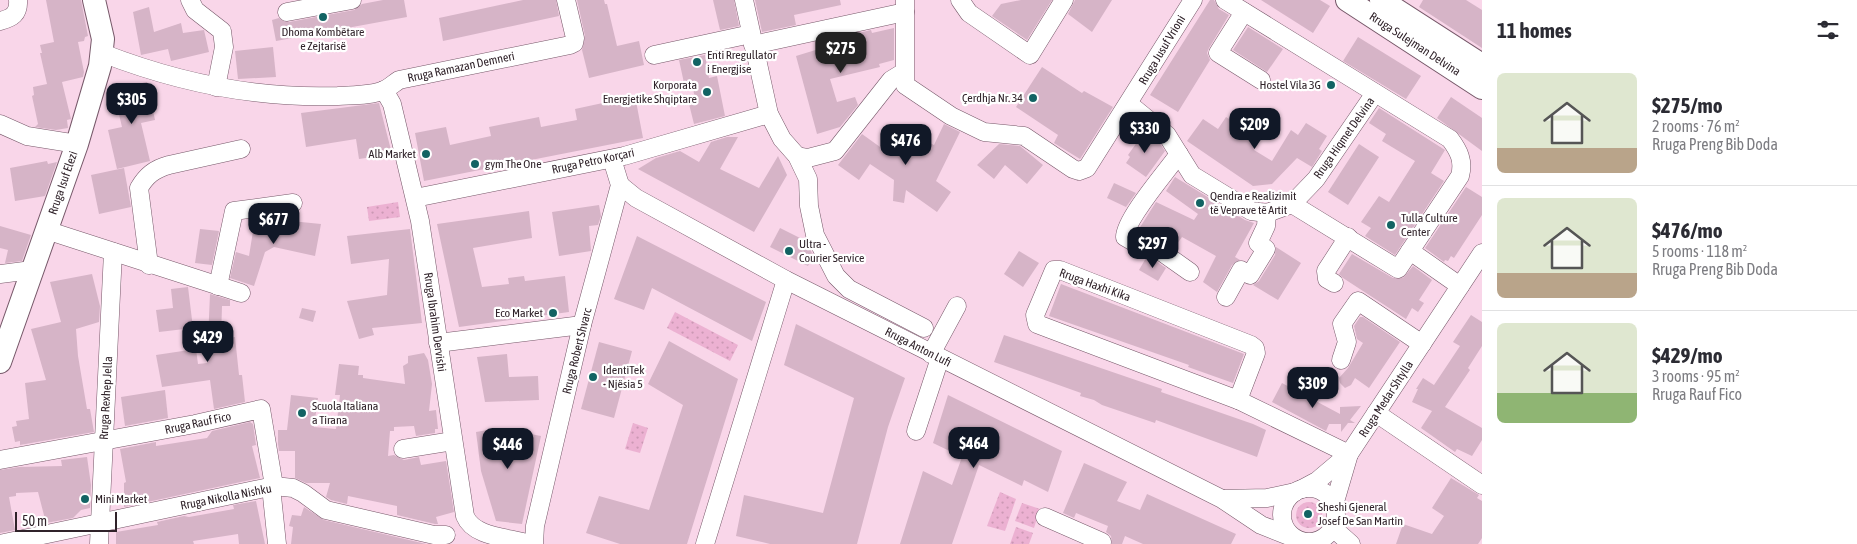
<!DOCTYPE html>
<meta charset="utf-8">
<style>
:root{--surface:#fff;--page:#f7f7f7;--text:#2b2b33;--muted:#7c7c81;--line:#e1e1e2;--accent:#111827}
body{margin:0;font-family:"Asap Condensed",sans-serif;background:var(--page);color:var(--text);height:100vh;display:flex;flex-direction:column;font-size:19px;white-space:nowrap}
*{box-sizing:border-box;margin:0}
p{font-size:16px;color:var(--muted)}
.icon{flex:none;width:28px;height:28px;fill:none;stroke:currentColor;stroke-width:2;stroke-linecap:round;stroke-linejoin:round}
.map{position:relative;flex:1;overflow:hidden}
.sheet{display:flex;flex-direction:column;background:var(--surface);width:375px}
.sheet>*{flex:none}
.scale{position:absolute;left:15px;bottom:12px;width:102px;box-sizing:border-box;padding-left:5px;border:2px solid #30232a;border-top:0;font-size:14px;line-height:18px;white-space:nowrap;color:#30232a;-webkit-text-stroke:4px #fff;paint-order:stroke}
.price{position:absolute;translate:-50% -42px;padding:0 11px;border-radius:10px;background:var(--accent);color:#fff;font-size:16px;line-height:32px;filter:drop-shadow(0 1px 2px #0008)}
.price::after{content:'';position:absolute;left:50%;top:30px;width:15px;height:11px;margin-left:-8px;background:inherit;clip-path:polygon(0 0,100% 0,50% 100%)}
.price.on{background:#222;color:#fff}
ul{padding:0;list-style:none}
li{display:flex;align-items:center;gap:15px;height:125px;padding:0 15px}
li+li{border-top:1px solid var(--line)}
li span{display:grid;place-items:center;flex:none;width:140px;height:100px;border-radius:8px;color:#555}
li>.icon{margin-inline-start:auto}
span .icon{width:60px;height:60px;fill:#fffc;stroke-width:1}
li b{font-size:21px}
h2{display:flex;justify-content:space-between;align-items:center;height:60px;padding:0 15px;font-size:21px}
main{display:flex;flex:1;min-height:0}
.map>svg:first-child{display:block}
.grass{fill:url(#grass-dots)}
.building{fill:#d6b4c7}
.lines{fill:none;stroke-linecap:round;stroke-linejoin:round}
.minor-casing{stroke:#765869;stroke-width:19}
.major-casing{stroke:#765869;stroke-width:24}
.minor{stroke:#fff;stroke-width:18}
.major{stroke:#fff;stroke-width:22}
.poi-dot{fill:#126363;stroke:#fff;stroke-width:2}
.labels{text-anchor:middle;dominant-baseline:central;stroke-width:4.5;stroke-linejoin:round;paint-order:stroke}
.poi-label{font-size:12px;fill:#30232a;stroke:#fff;text-anchor:start}
.street-label{font-size:12px;fill:#30232a;stroke:#fff}
</style>
<main>
<div class="map">
<svg width="1482" height="544" viewBox="0 0 1482 544">
<defs>
<pattern id="grass-dots" width="8" height="8" patternUnits="userSpaceOnUse" patternTransform="scale(1.25)"><rect width="8" height="8" fill="#ecb1d2"/><path d="M2 2h.1M6 6h.1" fill="none" stroke="#cb98b4" stroke-width="1.8" stroke-linecap="round"/></pattern>
</defs>
<rect width="100%" height="100%" fill="#f9d6e9"/>
<g class="grass">
<path d="M398,202L400,217L369,221L367,207Z"/>
<path d="M675,312L738,345L730,361L667,328Z"/>
<path d="M633,423L648,428L640,453L625,449Z"/>
<path d="M1000,492L1016,499L1005,531L987,526Z"/>
<circle cx="1309" cy="515" r="13"/>
<path d="M1022,503L1040,509L1034,528L1015,521Z"/>
<path d="M1016,527L1033,533L1029,544H1010Z"/>
</g>
<g class="building">
<path d="M46,0H81L88,36L85,37L84,41L78,42L84,72L83,77L62,82L71,119L67,120L68,128L56,130L35,127L38,124L32,96L34,95L33,87L47,84L40,53H42L40,45L54,42Z"/>
<path d="M383,0H404L407,17L276,41L272,20L279,18L289,22L354,10L362,4Z"/>
<path d="M523,0H556L559,16L443,41L439,18Z"/>
<path d="M577,0H604L605,4H607L617,46L639,41L644,65L589,78L582,50L585,36Z"/>
<path d="M713,0H734L739,26L720,30Z"/>
<path d="M755,0H840L841,5L794,15L796,25L762,32Z"/>
<path d="M1021,0H1052L1027,40L992,16L1001,4Z"/>
<path d="M1075,0H1112L1092,32L1068,14Z"/>
<path d="M1210,0H1214L1219,9L1229,15L1209,48L1207,53L1210,60L1178,112L1150,95Z"/>
<path d="M1261,0H1320L1330,6L1313,33Z"/>
<path d="M1423,0H1466L1482,10V48L1419,7Z"/>
<path d="M149,7L154,32L181,23L183,33L204,30L209,52L171,61L168,49L141,55L133,12Z"/>
<path d="M1248,27L1283,49L1267,72L1233,50Z"/>
<path d="M894,28V60L879,64L880,67L830,79L837,102L855,97L858,105L840,127L817,134L796,56L822,48L823,52L852,45L850,35L871,30L872,33Z"/>
<path d="M1358,37L1421,76L1406,99L1343,61Z"/>
<path d="M273,47L276,77L238,79L235,51Z"/>
<path d="M705,55L709,78L717,76L725,116L694,124L689,104L696,102L691,81L684,83L679,60Z"/>
<path d="M1042,67L1082,93L1084,91L1113,107L1080,159L1054,143L1058,135L1016,107Z"/>
<path d="M147,82L155,120L141,123L150,161L117,169L108,130L122,127L113,89Z"/>
<path d="M635,96L643,138L424,181L415,133L446,127L450,145L491,136L489,127L539,117L541,127L577,120L575,109Z"/>
<path d="M1451,97L1482,118V151L1437,118Z"/>
<path d="M379,103L392,154L359,159L356,139L306,147L301,113Z"/>
<path d="M1379,108L1445,150L1431,173L1444,181L1395,255L1365,236L1371,228L1361,222L1379,196L1389,202L1415,161L1382,141L1386,134L1369,123Z"/>
<path d="M1226,117L1260,139L1254,150L1272,161L1291,130L1298,135L1306,123L1327,136L1319,149L1322,151L1312,167L1297,158L1272,184L1253,186L1187,141L1203,119L1218,129Z"/>
<path d="M944,124L960,132L936,181L951,192L937,212L906,190L904,203L893,201L894,180L870,164L859,180L838,165L862,134L887,152L894,141L914,155L922,139L934,145Z"/>
<path d="M1145,131L1159,142L1165,151L1146,177L1126,163L1130,157L1128,155Z"/>
<path d="M727,137H738L720,169L759,188L778,156L787,175L754,232L638,169L656,158L680,151L699,162L711,142Z"/>
<path d="M999,144L1020,146L1043,165L1027,184L1005,165L994,179L977,165Z"/>
<path d="M1359,144L1379,157L1348,205L1328,192Z"/>
<path d="M47,161L48,164L57,162L45,196L15,201L10,168Z"/>
<path d="M124,168L131,207L99,214L91,175Z"/>
<path d="M1175,177L1245,220L1254,223L1235,257L1240,260L1232,265L1217,292L1203,282L1216,256L1182,237L1174,248L1155,234L1150,232L1142,235L1137,232L1156,202L1194,220L1198,214L1166,191Z"/>
<path d="M1114,183L1136,193L1126,207L1107,198Z"/>
<path d="M1466,187L1482,197V215L1454,258L1451,256L1448,261L1445,260L1444,262L1425,248Z"/>
<path d="M599,205L601,216L598,225L589,226L591,251L559,256L552,212Z"/>
<path d="M529,211L532,238L473,248L482,287L509,284L508,278L524,276L525,281L565,276L569,312L459,327L437,224Z"/>
<path d="M261,218L290,223L291,221L321,224L315,256L274,247L265,252L254,286L230,278L236,252L249,256L255,219Z"/>
<path d="M0,226L31,235L22,261L5,263L8,250L0,248Z"/>
<path d="M780,228L806,241L813,255L808,266L770,247Z"/>
<path d="M200,229L219,231L212,265L195,263Z"/>
<path d="M410,229L422,323L372,328L374,335L359,339L347,301L387,295L389,259L351,264L347,236Z"/>
<path d="M637,236L766,302L752,341L652,288L644,310L614,299Z"/>
<path d="M1276,247L1301,263L1278,300L1253,285L1259,281L1275,255Z"/>
<path d="M1019,251L1039,263L1023,287L1004,274Z"/>
<path d="M1352,254L1393,278H1403L1413,266L1432,280L1419,300L1424,303L1418,312L1412,308L1406,319L1343,278L1339,274Z"/>
<path d="M1150,257L1166,268L1158,281L1139,270L1146,258Z"/>
<path d="M92,274L100,306L99,322L76,329L78,356L87,409H90L94,432L20,445V441L15,442L12,427L17,426L16,421L29,419L25,383L46,380L31,329L61,322L50,282Z"/>
<path d="M1061,284L1244,354L1233,383L1188,367L1189,365L1049,316Z"/>
<path d="M188,287L193,328L159,332L156,310L173,308L171,289Z"/>
<path d="M210,294L230,300V306H222L221,339L235,337L239,375H242L245,402L214,409L210,380L162,387L156,355L196,349L198,364L207,363Z"/>
<path d="M302,308L316,311L313,322L299,318Z"/>
<path d="M1471,315L1482,322V346L1468,368L1470,370L1445,407L1482,428V440L1472,456L1457,449L1455,452L1421,428L1432,411L1412,402L1418,389H1416L1423,378L1434,385L1460,346L1453,342Z"/>
<path d="M1360,317H1363L1400,342L1369,388L1355,378L1351,385L1345,388L1340,383L1339,378L1348,368L1363,343L1357,339L1354,326Z"/>
<path d="M796,324L905,378L888,427L857,544H770L736,536L744,495L823,513L854,398L784,365Z"/>
<path d="M1004,335L1162,389L1161,392L1253,424L1266,430L1257,457L1156,420L1155,423L1102,405L1094,400L1080,396L1081,393L994,362Z"/>
<path d="M669,341L738,379L687,544H620L586,533L599,496L649,510L683,405L648,384Z"/>
<path d="M599,342L632,351L614,418L581,409Z"/>
<path d="M424,353L428,360L432,384L429,411L436,410L438,429H435V433L416,436L414,426L394,427V431H390L388,456L394,455L404,460L419,457L421,465L446,461L454,512L436,517L438,524H435L397,515V506L348,496L347,504L331,500L326,497L330,483H306L295,478V451H279L278,444V430H287L291,395L318,398L314,427L336,429L340,395H335L339,364L359,366L358,375H363V378L405,384L403,366L408,363V356Z"/>
<path d="M507,354L509,377L538,376L539,400L485,402L477,357Z"/>
<path d="M1282,383L1340,414V407L1361,406L1350,420L1355,423H1348L1341,432V424H1329L1326,431L1272,402Z"/>
<path d="M165,390L168,418L125,426L121,397Z"/>
<path d="M948,395L1062,451L1048,492L1024,480L1022,486L979,465L952,544H900L923,471L952,485L962,457L933,443Z"/>
<path d="M250,422L253,424L256,445L252,446L260,478L124,507V483L126,482L120,449L156,442V446L207,438L212,431Z"/>
<path d="M499,428L541,436L522,524L496,521L481,471L476,432Z"/>
<path d="M87,457L91,485L90,508L81,510L73,518L46,523L38,492L16,493V496L9,497L15,530L0,533V470L19,467L62,466L61,460Z"/>
<path d="M1084,463L1127,482L1117,501L1140,510L1147,494L1236,534L1231,544H1143L1125,536L1122,544H1112L1111,536L1106,532L1108,526L1076,513L1074,518L1063,513Z"/>
<path d="M1451,478L1479,495L1477,498L1482,501V538L1478,544H1396L1403,524L1432,534L1444,516L1432,508Z"/>
<path d="M256,501L265,544H239L238,534L193,541L194,544H116V532L158,525L157,522L184,516L189,517L234,509L233,505Z"/>
<path d="M304,507L324,520L426,544H291L293,527L289,526L292,515L301,516Z"/>
</g>
<g class="lines">
<defs>
<g id="minor">
<path d="M190,0L195,10L222,31L224,47L216,87"/>
<path d="M744,0L769,114L782,139L797,156L808,179L809,206L815,235L836,276L849,289L924,328"/>
<path d="M905,0V85L951,116L984,132L1024,136L1073,169L1079,171L1087,168L1193,0"/>
<path d="M960,0L969,13L1030,55L1064,0"/>
<path d="M287,12L352,0"/>
<path d="M1244,12L1218,53L1261,80"/>
<path d="M0,21C12,18 19,14 18,0"/>
<path d="M753,45L905,12"/>
<path d="M102,53C179,83 256,99 338,96C351,95 371,96 384,90C389,88 394,83 399,80L570,45L574,43L575,38L566,0"/>
<path d="M654,55L751,34"/>
<path d="M384,90L392,104L420,221L465,516C474,538 510,537 530,544"/>
<path d="M1129,104L1167,135L1192,175L1251,211L1267,213L1292,204L1398,269L1460,176C1464,161 1459,151 1450,139L1225,0"/>
<path d="M0,124L27,136L77,144"/>
<path d="M1179,154C1167,171 1125,219 1125,237L1144,248L1149,243L1190,272"/>
<path d="M797,156L808,158L835,151L891,80L904,72"/>
<path d="M620,185L636,198L786,280L1222,499L1261,525L1294,538"/>
<path d="M415,198L624,156L769,114"/>
<path d="M1292,204L1316,179L1375,93"/>
<path d="M46,230L241,293"/>
<path d="M1410,251L1460,286"/>
<path d="M149,265L139,188C146,176 154,169 169,165L241,149"/>
<path d="M1054,270H1060L1251,345L1255,348L1256,353L1238,400L1037,324L1035,315Z"/>
<path d="M0,274L32,270"/>
<path d="M1334,283L1327,279L1326,271L1348,237"/>
<path d="M218,286L234,211L293,203"/>
<path d="M1226,297L1241,270L1250,275L1266,249L1258,243L1266,226L1267,213"/>
<path d="M438,343L582,325"/>
<path d="M931,354L957,306"/>
<path d="M1341,360L1347,342L1342,324L1358,301L1422,344"/>
<path d="M1238,400L1349,454"/>
<path d="M1376,413L1482,485"/>
<path d="M916,431L940,358"/>
<path d="M403,449L453,441"/>
<path d="M0,460L195,424L261,409L274,486L272,496L277,544"/>
<circle cx="1309" cy="515" r="27"/>
<path d="M1302,489L1317,481L1349,454"/>
<path d="M1223,499L1267,498L1295,492"/>
<path d="M1334,505L1349,454L1482,253"/>
<path d="M1045,517L1102,542"/>
<path d="M1333,528L1351,544"/>
<path d="M0,544L274,486L293,488L303,493L326,510L434,535H446"/>
<path d="M99,544L113,252"/>
<path d="M534,544L535,526L582,325L620,185L612,159"/>
<path d="M705,544L786,280"/>
</g>
<g id="major">
<path d="M1347,0L1482,88"/>
<path d="M1381,0L1482,65"/>
<path d="M0,362L77,144L100,66L103,39L94,0"/>
</g>
</defs>
<use href="#minor" class="minor-casing"/>
<use href="#major" class="major-casing"/>
<use href="#minor" class="minor"/>
<use href="#major" class="major"/>
</g>
<g class="poi-dot">
<circle cx="323" cy="17" r="5"/>
<circle cx="697" cy="62" r="5"/>
<circle cx="1331" cy="85" r="5"/>
<circle cx="707" cy="92" r="5"/>
<circle cx="1033" cy="98" r="5"/>
<circle cx="426" cy="154" r="5"/>
<circle cx="475" cy="164" r="5"/>
<circle cx="1200" cy="203" r="5"/>
<circle cx="1391" cy="225" r="5"/>
<circle cx="789" cy="251" r="5"/>
<circle cx="553" cy="313" r="5"/>
<circle cx="593" cy="377" r="5"/>
<circle cx="302" cy="413" r="5"/>
<circle cx="85" cy="499" r="5"/>
<circle cx="1308" cy="514" r="5"/>
</g>
<g class="labels">
<g class="poi-label">
<text x="323" y="32" text-anchor="middle">Dhoma Kombëtare<tspan x="323" dy="14">e Zejtarisë</tspan></text>
<text x="707" y="55">Enti Rregullator<tspan x="707" dy="14">i Energjise</tspan></text>
<text x="697" y="85" text-anchor="end">Korporata<tspan x="697" dy="14">Energjetike Shqiptare</tspan></text>
<text x="1321" y="85" text-anchor="end">Hostel Vila 3G</text>
<text x="1023" y="98" text-anchor="end">Çerdhja Nr. 34</text>
<text x="416" y="154" text-anchor="end">Alb Market</text>
<text x="485" y="164">gym The One</text>
<text x="1210" y="196">Qendra e Realizimit<tspan x="1210" dy="14">të Veprave të Artit</tspan></text>
<text x="1401" y="218">Tulla Culture<tspan x="1401" dy="14">Center</tspan></text>
<text x="799" y="244">Ultra -<tspan x="799" dy="14">Courier Service</tspan></text>
<text x="543" y="313" text-anchor="end">Eco Market</text>
<text x="603" y="370">IdentiTek<tspan x="603" dy="14">- Njësia 5</tspan></text>
<text x="312" y="406">Scuola Italiana<tspan x="312" dy="14">a Tirana</tspan></text>
<text x="95" y="499">Mini Market</text>
<text x="1318" y="507">Sheshi Gjeneral<tspan x="1318" dy="14">Josef De San Martin</tspan></text>
</g>
<g class="street-label">
<text transform="translate(1415 44) rotate(33)">Rruga Sulejman Delvina</text>
<text transform="translate(1162 50) rotate(-59)">Rruga Jusuf Vrioni</text>
<text transform="translate(461 67) rotate(-12)">Rruga Ramazan Demneri</text>
<text transform="translate(1344 138) rotate(-55)">Rruga Hiqmet Delvina</text>
<text transform="translate(593 161) rotate(-12)">Rruga Petro Korçari</text>
<text transform="translate(63 183) rotate(-71)">Rruga Isuf Elezi</text>
<text transform="translate(1095 285) rotate(20)">Rruga Haxhi Kika</text>
<text transform="translate(435 322) rotate(82)">Rruga Ibrahim Dervishi</text>
<text transform="translate(918 347) rotate(27)">Rruga Anton Lufi</text>
<text transform="translate(577 351) rotate(-76)">Rruga Robert Shvarc</text>
<text transform="translate(106 398) rotate(-87)">Rruga Rexhep Jella</text>
<text transform="translate(1386 399) rotate(-57)">Rruga Medar Shtylla</text>
<text transform="translate(198 423) rotate(-12)">Rruga Rauf Fico</text>
<text transform="translate(226 497) rotate(-11)">Rruga Nikolla Nishku</text>
</g>
</g>
</svg>
<div class="scale">50 m</div>
<b class="price on" style="left:841px;top:74px">$275</b>
<b class="price" style="left:132px;top:125px">$305</b>
<b class="price" style="left:1255px;top:150px">$209</b>
<b class="price" style="left:1145px;top:154px">$330</b>
<b class="price" style="left:906px;top:166px">$476</b>
<b class="price" style="left:274px;top:245px">$677</b>
<b class="price" style="left:1153px;top:269px">$297</b>
<b class="price" style="left:208px;top:363px">$429</b>
<b class="price" style="left:1313px;top:409px">$309</b>
<b class="price" style="left:974px;top:469px">$464</b>
<b class="price" style="left:508px;top:470px">$446</b>
</div>
<section class="sheet">
<h2>11 homes<svg class="icon" aria-label="filters" viewBox="0 0 24 24"><path d="M4 7h16M4 17h16"/><circle cx="9" cy="7" r="2"/><circle cx="15" cy="17" r="2"/></svg></h2>
<ul>
<li><span style="background:linear-gradient(#dfe7d0 75%,#b9a48a 0)"><svg class="icon" aria-label="home" viewBox="0 0 24 24"><path d="M3 11l9-7 9 7M6 9v11h12V9"/></svg></span><div><b>$275/mo</b><p>2 rooms · 76 m²</p><p>Rruga Preng Bib Doda</p></div></li>
<li><span style="background:linear-gradient(#dfe7d0 75%,#b9a48a 0)"><svg class="icon" aria-label="home" viewBox="0 0 24 24"><path d="M3 11l9-7 9 7M6 9v11h12V9"/></svg></span><div><b>$476/mo</b><p>5 rooms · 118 m²</p><p>Rruga Preng Bib Doda</p></div></li>
<li><span style="background:linear-gradient(#dfe7d0 70%,#8fb573 0)"><svg class="icon" aria-label="home" viewBox="0 0 24 24"><path d="M3 11l9-7 9 7M6 9v11h12V9"/></svg></span><div><b>$429/mo</b><p>3 rooms · 95 m²</p><p>Rruga Rauf Fico</p></div></li>
</ul>
</section>
</main>
